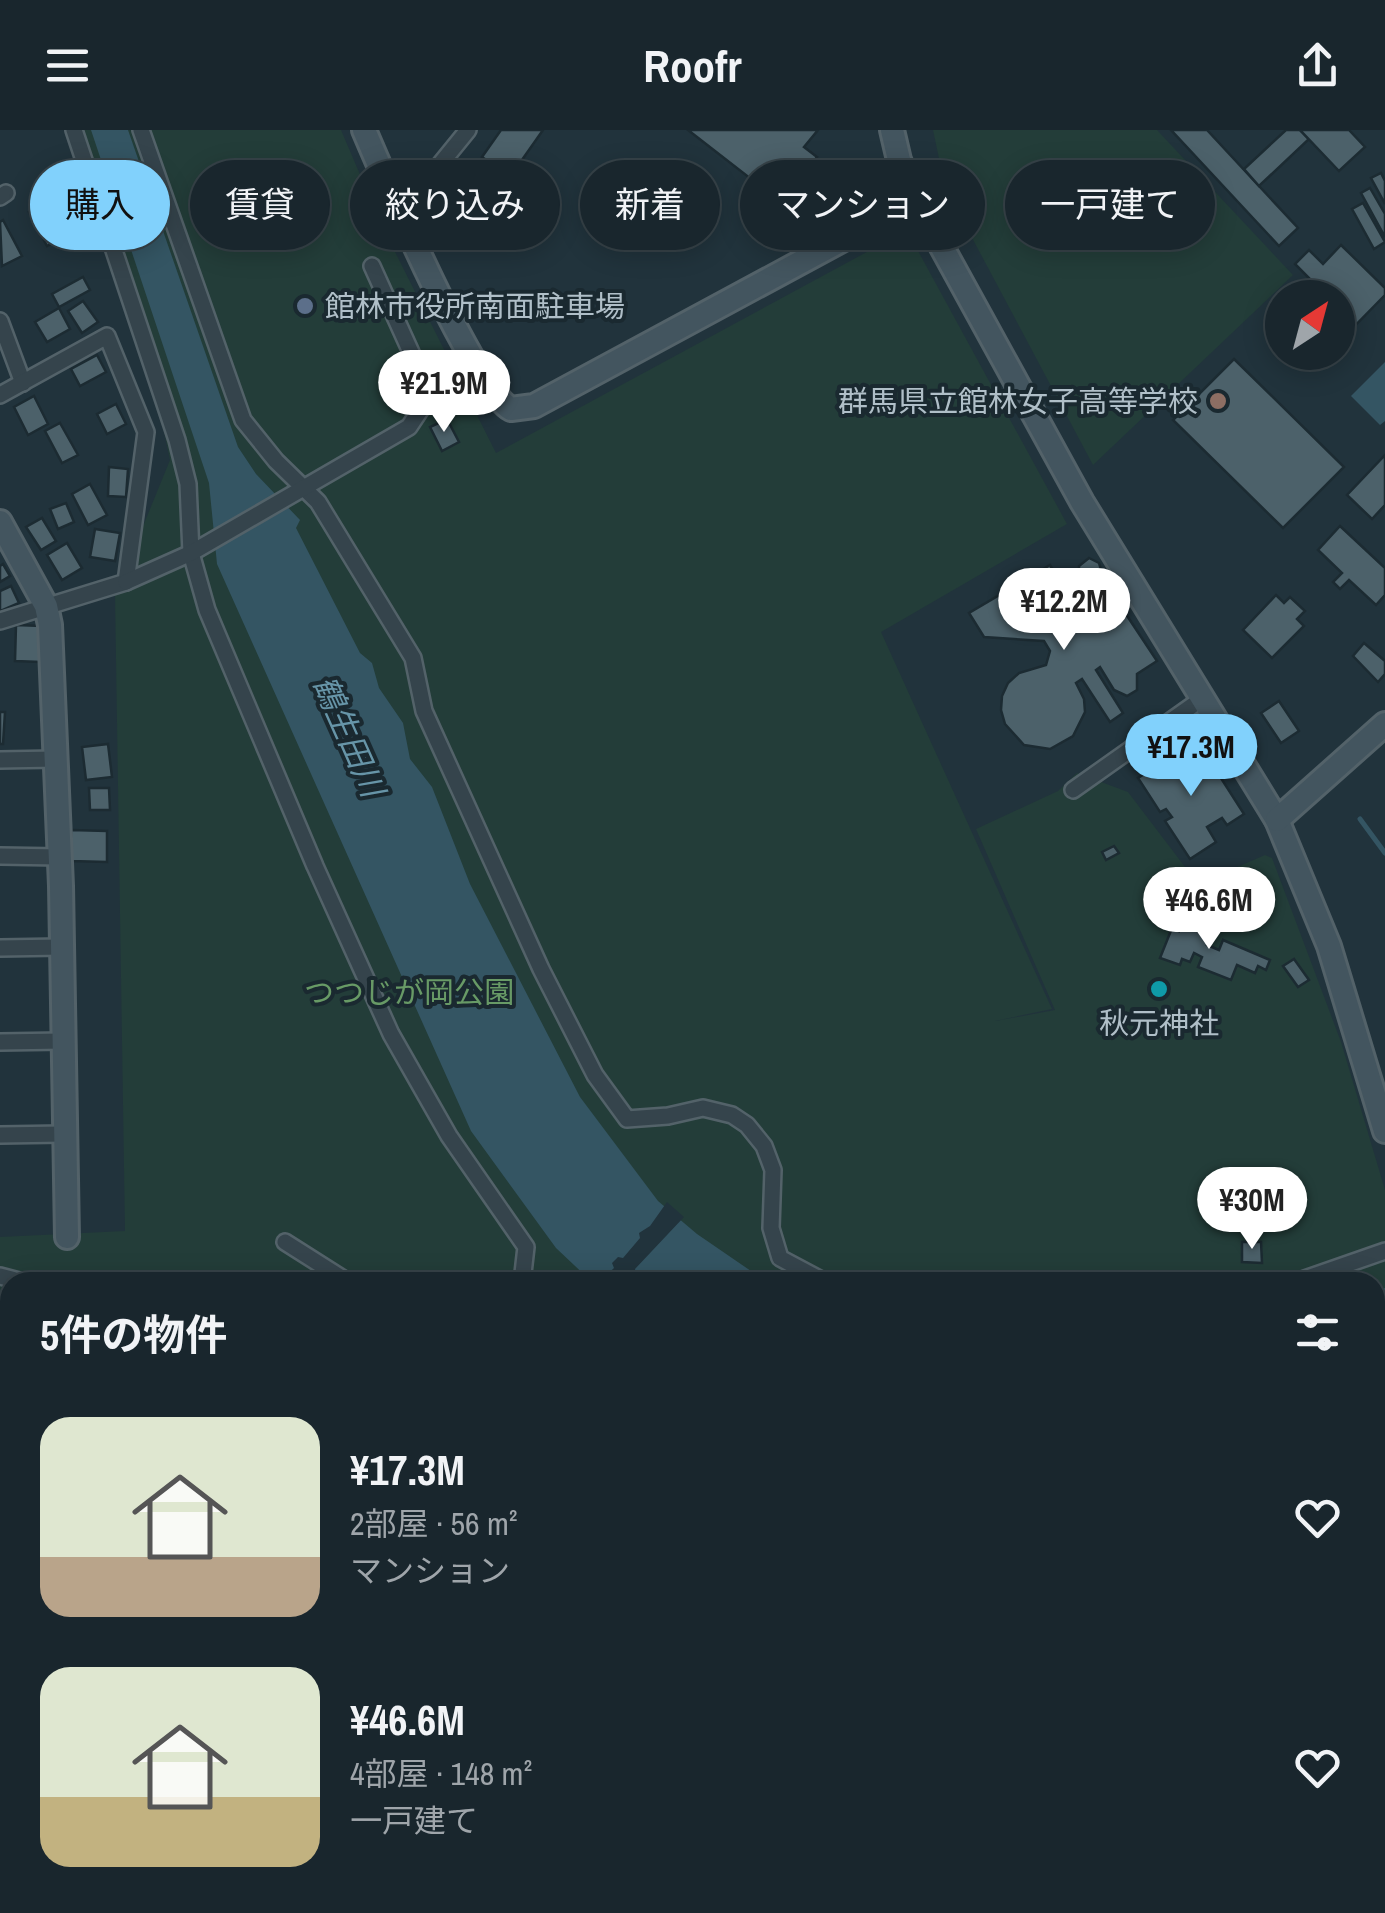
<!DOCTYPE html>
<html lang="ja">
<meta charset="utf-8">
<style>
:root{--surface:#19262d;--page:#222e35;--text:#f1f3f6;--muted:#9fa5aa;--line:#374349;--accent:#81d1fc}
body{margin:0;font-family:"Archivo Narrow","Noto Sans JP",sans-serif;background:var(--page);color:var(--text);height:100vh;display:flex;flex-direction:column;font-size:38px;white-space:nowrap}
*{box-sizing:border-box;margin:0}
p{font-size:32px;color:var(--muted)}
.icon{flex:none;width:55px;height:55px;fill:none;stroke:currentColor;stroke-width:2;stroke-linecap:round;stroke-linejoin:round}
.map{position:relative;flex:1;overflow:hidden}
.sheet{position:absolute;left:0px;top:1142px;width:1385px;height:642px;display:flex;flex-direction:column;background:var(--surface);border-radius:30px 30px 0 0;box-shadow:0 5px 25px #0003,0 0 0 2px var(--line)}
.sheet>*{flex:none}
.top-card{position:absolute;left:30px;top:30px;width:1325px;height:90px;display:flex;gap:20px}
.needle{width:65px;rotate:36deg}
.tools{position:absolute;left:1265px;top:150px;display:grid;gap:20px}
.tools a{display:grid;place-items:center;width:90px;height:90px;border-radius:50%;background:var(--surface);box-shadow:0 5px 25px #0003,0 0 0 2px var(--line);font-size:50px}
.price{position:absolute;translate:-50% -85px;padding:0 22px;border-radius:35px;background:#fff;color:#222;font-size:32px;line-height:65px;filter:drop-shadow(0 2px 5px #0008)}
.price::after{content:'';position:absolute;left:50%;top:60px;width:30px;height:22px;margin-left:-15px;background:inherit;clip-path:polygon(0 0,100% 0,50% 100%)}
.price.on{background:var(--accent);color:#111}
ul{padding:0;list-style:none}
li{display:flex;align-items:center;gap:30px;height:250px;padding:0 40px}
li span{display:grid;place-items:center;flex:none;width:280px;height:200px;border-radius:30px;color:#555}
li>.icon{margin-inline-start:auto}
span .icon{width:120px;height:120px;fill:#fffc;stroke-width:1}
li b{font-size:42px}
h2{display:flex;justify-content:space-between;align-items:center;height:120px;padding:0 40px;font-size:42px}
.pill{padding:0 35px;border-radius:45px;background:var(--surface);box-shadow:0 5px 25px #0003,0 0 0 2px var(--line);font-size:35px;line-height:90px}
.pill.on{background:var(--accent);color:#111}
header{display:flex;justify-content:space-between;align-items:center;height:130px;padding:0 40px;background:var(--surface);font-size:45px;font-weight:700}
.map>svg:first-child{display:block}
.green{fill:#233d39}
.water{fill:#345563}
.pier{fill:#21333c}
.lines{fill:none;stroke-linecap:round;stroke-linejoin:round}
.stream{stroke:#345563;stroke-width:5}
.building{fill:#4c616a;stroke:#1c2b32;stroke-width:2.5}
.street-casing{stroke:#536269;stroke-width:20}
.secondary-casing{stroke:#536269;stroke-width:28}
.street{stroke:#35444c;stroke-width:15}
.secondary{stroke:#43555f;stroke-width:22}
.service-dot{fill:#5c6f8a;stroke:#1a2930;stroke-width:4}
.education-dot{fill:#8d6e63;stroke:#1a2930;stroke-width:4}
.culture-dot{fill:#0f9aa8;stroke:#1a2930;stroke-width:4}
.labels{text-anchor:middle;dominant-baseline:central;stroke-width:8;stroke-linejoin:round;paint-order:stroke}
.poi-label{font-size:30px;fill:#b0bfc8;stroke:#1a2930;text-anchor:start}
.park-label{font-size:30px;fill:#689a66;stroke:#1a2930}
.water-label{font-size:32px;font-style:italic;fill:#6795a8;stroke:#1a2930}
</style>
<header><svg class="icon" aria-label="menu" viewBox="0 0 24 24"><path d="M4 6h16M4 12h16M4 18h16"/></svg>Roofr<svg class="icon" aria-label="share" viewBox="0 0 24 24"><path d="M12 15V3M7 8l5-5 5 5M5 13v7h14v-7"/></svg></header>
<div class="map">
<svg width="1385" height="1783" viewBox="0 0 1385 1783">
<rect width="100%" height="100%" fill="#21333c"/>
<g class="green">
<path d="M66,0H341L382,96L496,323L900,104L911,108L1067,394L881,502L1052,879L995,891L1055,880L976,699L1058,661L1077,643L1128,662L1198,754L1265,725L1272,728L1341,912L1385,1060V1533L1375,1536V1152H10V1775H673L665,1783H0V1107L125,1101L115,465L170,330L161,287Z"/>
<path d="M933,0H1157L1293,145L1093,335L945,57Z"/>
</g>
<g class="water">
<path d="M91,0H128L238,317L256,344L300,390L296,398L360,523L372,533L379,558L403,593L410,629L432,657L470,754L580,967L658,1071L697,1104L767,1152H592L556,1118L471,1001L217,434L209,353Z"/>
<path d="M1385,232V291L1380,295L1351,266Z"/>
<path d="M1385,1158V1266L1375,1269V1161Z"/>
<path d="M1383,1347L1385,1485L1375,1488V1350Z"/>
</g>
<path class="pier" d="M667,1072L684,1087L635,1139L636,1144L624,1152H599L614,1138L612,1133L618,1127L623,1128L640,1108L639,1103L650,1096Z"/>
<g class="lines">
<path class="stream" d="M1360,689L1385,723"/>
</g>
<g class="building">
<path d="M501,0H543L510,47L482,27Z"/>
<path d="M688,0H818L804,17L817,27L782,73Z"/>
<path d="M1171,0H1207L1298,98L1279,116Z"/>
<path d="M1286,0H1300L1309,9L1259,56L1244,39Z"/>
<path d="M1300,0H1349L1365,17L1339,41Z"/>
<path d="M1381,43L1385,51V74L1371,48Z"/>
<path d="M1370,58L1385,84V107L1361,63Z"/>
<path d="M47,73L65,106L47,116L29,82Z"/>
<path d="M1363,73L1385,112L1374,119L1352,79Z"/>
<path d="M3,90L22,126L2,136L0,92Z"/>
<path d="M1341,115L1385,158V165L1338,213V168H1290L1309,148L1295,134L1309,120L1323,134Z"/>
<path d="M83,147L90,160L59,177L52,164Z"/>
<path d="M83,171L98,192L82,203L68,181Z"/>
<path d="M59,178L70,199L47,212L35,192Z"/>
<path d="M97,225L106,242L80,256L71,239Z"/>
<path d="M1234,229L1344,337L1283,398L1173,290Z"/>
<path d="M34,266L48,294L28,305L14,277Z"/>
<path d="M116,274L126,294L107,304L97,284Z"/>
<path d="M447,289L459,312L442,321L430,297Z"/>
<path d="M60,293L78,325L62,333L45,301Z"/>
<path d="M1385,325V375L1372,389L1347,365Z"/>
<path d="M109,337L128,339L126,367L108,366Z"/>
<path d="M90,354L107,385L88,395L72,364Z"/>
<path d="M66,373L74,392L58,399L50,379Z"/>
<path d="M42,388L56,411L41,420L26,397Z"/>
<path d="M1340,396L1385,438V465L1376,475L1349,450L1340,459L1333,452L1342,443L1318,420Z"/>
<path d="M95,399L120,403L115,431L90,427Z"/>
<path d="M67,413L82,438L62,450L47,425Z"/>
<path d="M1089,428L1099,433L1101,440L1098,447L1090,450L1088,459L1092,463L1106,454L1157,531L1137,544V560L1127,566L1114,560L1100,537L1096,540L1123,583L1110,592L1082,549L1076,553L1084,569L1085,582L1073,606L1050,619L1024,615L1005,594L1001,580L1002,566L1008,553L1019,543L1046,535L1050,521L1044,511L984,507L969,483L1050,435L1067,464L1082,458L1085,449L1079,443V436Z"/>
<path d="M3,434L10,446L0,452V436Z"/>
<path d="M11,456L19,473L0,481V461Z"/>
<path d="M1276,465L1284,473L1290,467L1305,481L1297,489L1304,496L1272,528L1243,500Z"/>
<path d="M16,495L42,496L41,532L15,531Z"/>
<path d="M1364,513L1385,531V544L1378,552L1353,526Z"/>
<path d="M1279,571L1299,601L1281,613L1261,583Z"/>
<path d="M0,582H5L3,614H0Z"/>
<path d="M108,614L112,647L86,650L82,617Z"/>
<path d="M1201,617L1244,684L1227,695L1222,688L1207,697L1216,712L1190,729L1165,691L1172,687L1166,679L1160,682L1138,648L1170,628L1174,634Z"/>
<path d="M89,658H109L110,680H90Z"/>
<path d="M71,700L107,701V732L71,731Z"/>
<path d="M1114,716L1119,723L1106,730L1102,722Z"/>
<path d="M1185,786L1198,792L1196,797L1212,803L1207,815L1219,820L1223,810L1270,830L1266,840L1258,836L1255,843L1237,835L1231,850L1198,837L1202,827L1194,823L1190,832L1182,829L1180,835L1160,828L1172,798L1179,801Z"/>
<path d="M1294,829L1309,850L1298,857L1283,836Z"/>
<path d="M1242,1112H1261L1262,1133L1242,1132Z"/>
<path d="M0,1568L10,1577V1765L0,1756Z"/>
</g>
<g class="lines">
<defs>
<g id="street">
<path d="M74,0L177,310L188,354L191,423L207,480L315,736L391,904L449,1006L526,1117L522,1152"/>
<path d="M141,0L243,290L276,331L318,372L413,528L424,581L541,839L595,945L627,989L668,986L703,978L732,985L747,995L764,1016L773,1040L771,1098L780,1128L825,1152"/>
<path d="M0,67L6,63"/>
<path d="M396,73L420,59L468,0"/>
<path d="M0,191L23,253"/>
<path d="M0,265L107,206L146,302L126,452L0,491"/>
<path d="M126,452L191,423L409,297L423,276L424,251L372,136"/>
<path d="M0,630L56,629"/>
<path d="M1073,660L1203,568"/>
<path d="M0,726L60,727"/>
<path d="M0,818L62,817"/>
<path d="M0,912L63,911"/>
<path d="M0,1005L63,1004"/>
<path d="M285,1112L348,1152"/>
<path d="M0,1146L23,1152"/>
<path d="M1296,1152L1385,1121"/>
<path d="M1375,1291L1385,1288"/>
<path d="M0,1527L10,1515"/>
<path d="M1375,1548L1385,1544"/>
<path d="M1375,1666L1385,1682"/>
<path d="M1375,1707L1385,1701"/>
<path d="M148,1775L151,1783"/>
<path d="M256,1775L260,1783"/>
<path d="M971,1775L976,1783"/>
<path d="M1091,1775L1096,1783"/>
<path d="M1209,1775L1214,1783"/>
<path d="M1329,1775L1334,1783"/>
<path d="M595,1783L602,1775"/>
<path d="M815,1783L827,1775"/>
<path d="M1257,1783L1270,1775"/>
</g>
<g id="secondary">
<path d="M364,0C384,47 476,262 511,279L534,276L916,70"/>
<path d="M892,0L899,30L916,70L1082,372L1277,690L1329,816L1385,1001"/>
<path d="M0,392L46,476L50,495L61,756L67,1107"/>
<path d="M1277,690L1385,594"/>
</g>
</defs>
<use href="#street" class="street-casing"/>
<use href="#secondary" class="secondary-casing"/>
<use href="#street" class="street"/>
<use href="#secondary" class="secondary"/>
</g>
<circle class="service-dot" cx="305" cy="176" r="10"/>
<circle class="education-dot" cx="1218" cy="271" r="10"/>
<circle class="culture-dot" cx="1159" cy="859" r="10"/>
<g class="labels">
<g class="poi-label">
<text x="325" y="176">館林市役所南面駐車場</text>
<text x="1198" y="271" text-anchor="end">群馬県立館林女子高等学校</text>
<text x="1159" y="893" text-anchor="middle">秋元神社</text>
</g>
<g class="park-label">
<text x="409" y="862">つつじが岡公園</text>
</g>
<g class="water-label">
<text transform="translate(349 606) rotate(66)">鶴生田川</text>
</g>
</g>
</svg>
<div class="tools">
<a><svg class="needle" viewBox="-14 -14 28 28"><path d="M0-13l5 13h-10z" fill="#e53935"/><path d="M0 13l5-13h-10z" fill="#9fa5aa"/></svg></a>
</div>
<b class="price" style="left:444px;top:305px">¥21.9M</b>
<b class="price" style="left:1064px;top:523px">¥12.2M</b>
<b class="price on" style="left:1191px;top:669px">¥17.3M</b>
<b class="price" style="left:1209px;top:822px">¥46.6M</b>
<b class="price" style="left:1252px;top:1122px">¥30M</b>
<div class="top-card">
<a class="pill on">購入</a>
<a class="pill">賃貸</a>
<a class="pill">絞り込み</a>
<a class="pill">新着</a>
<a class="pill">マンション</a>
<a class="pill">一戸建て</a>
</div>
<section class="sheet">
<h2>5件の物件<svg class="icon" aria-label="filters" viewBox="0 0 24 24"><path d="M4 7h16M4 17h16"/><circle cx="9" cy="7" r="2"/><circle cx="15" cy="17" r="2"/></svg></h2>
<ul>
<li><span style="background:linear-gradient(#dfe7d0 70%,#b9a48a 0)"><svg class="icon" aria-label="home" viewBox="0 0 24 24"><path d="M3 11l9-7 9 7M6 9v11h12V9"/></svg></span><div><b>¥17.3M</b><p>2部屋 · 56 m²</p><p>マンション</p></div><svg class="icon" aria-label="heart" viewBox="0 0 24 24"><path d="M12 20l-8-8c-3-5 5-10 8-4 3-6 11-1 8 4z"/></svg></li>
<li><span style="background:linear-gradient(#dfe7d0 65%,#c2b280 0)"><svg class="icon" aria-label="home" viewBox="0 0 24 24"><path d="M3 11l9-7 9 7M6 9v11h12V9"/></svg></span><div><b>¥46.6M</b><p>4部屋 · 148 m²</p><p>一戸建て</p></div><svg class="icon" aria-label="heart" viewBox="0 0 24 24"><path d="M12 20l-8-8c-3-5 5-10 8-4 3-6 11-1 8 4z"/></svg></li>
</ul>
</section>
</div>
